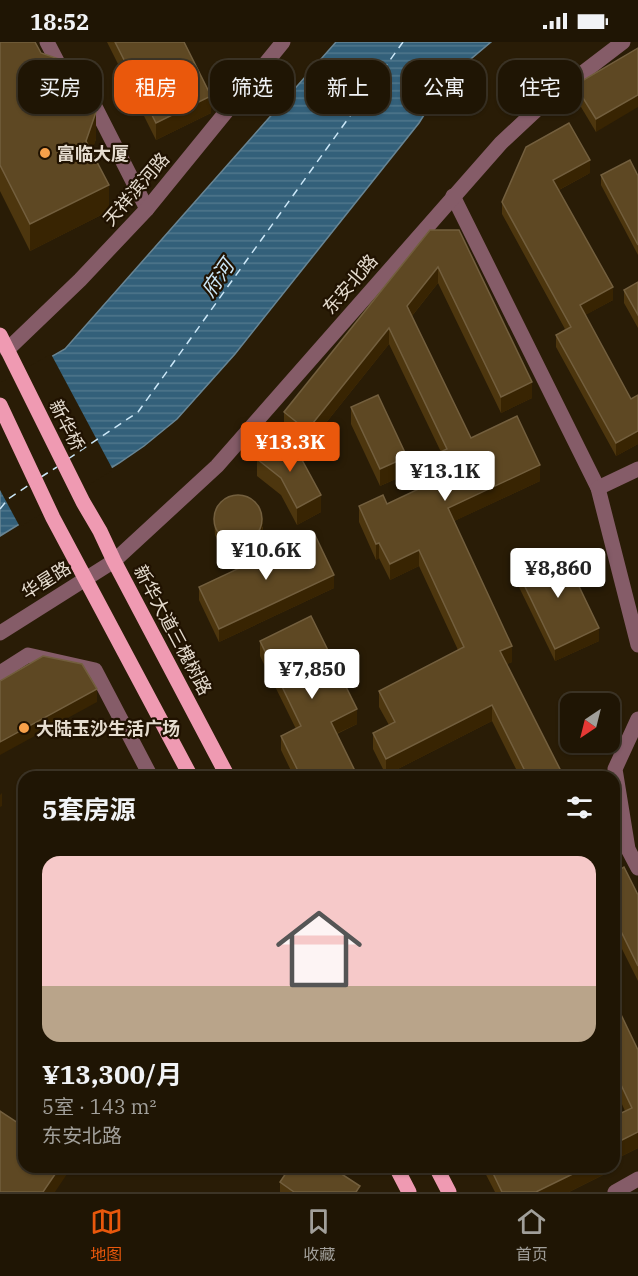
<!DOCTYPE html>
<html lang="zh">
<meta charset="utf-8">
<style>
:root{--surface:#1f1504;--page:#2c2213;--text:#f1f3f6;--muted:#a19f9a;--line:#3c3426;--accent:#ea580c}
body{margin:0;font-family:"IBM Plex Serif","Noto Sans SC",serif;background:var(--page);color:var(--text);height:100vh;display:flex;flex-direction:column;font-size:22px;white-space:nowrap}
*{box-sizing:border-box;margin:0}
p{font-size:20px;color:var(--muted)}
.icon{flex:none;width:33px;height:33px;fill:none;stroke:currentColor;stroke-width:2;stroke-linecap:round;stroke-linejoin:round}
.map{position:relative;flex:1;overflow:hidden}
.sheet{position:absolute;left:18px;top:729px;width:602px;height:402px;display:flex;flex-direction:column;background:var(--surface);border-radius:18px;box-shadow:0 2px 4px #0004,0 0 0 2px var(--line)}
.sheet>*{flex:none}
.hud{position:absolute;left:18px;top:18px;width:603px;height:54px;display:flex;gap:12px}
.needle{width:39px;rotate:215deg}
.fabs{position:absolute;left:560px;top:651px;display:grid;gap:12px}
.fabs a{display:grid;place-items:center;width:60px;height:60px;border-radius:12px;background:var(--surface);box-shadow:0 2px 4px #0004,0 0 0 2px var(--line);font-size:30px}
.price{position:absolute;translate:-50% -51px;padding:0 14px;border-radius:6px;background:#fff;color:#222;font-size:20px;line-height:39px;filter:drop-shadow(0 2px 3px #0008)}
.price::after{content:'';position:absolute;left:50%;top:36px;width:18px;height:14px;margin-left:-9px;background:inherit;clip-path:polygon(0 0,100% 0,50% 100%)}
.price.selected{background:var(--accent);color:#fff}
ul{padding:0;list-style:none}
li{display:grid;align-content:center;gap:12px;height:318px;padding:0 24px}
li+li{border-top:2px solid var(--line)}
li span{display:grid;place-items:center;height:186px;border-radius:18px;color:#555}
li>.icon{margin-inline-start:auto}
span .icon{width:108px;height:108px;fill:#fffc;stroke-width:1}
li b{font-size:26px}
h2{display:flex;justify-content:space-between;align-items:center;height:72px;padding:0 24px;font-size:26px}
.chip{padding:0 21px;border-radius:18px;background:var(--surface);box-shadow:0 2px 4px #0004,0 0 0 2px var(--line);font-size:21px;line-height:54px}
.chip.selected{background:var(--accent);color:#fff}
.status{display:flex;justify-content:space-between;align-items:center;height:42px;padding:0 30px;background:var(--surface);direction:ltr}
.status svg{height:16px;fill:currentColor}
.tab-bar{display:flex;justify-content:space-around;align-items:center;height:84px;border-top:2px solid var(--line);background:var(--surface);font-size:16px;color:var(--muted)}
.tab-bar a{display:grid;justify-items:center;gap:3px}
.tab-bar .selected{color:var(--accent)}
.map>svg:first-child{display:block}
.water{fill:url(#water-rules);stroke:#688594;stroke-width:1.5}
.pier{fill:#291c06}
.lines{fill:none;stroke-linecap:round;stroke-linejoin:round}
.ferry{stroke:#cbe7f8;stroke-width:1.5;stroke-dasharray:8 6;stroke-linecap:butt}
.minor{stroke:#855c68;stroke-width:15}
.major{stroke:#ef9ab2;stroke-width:15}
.wall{fill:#4d360e}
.shaded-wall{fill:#382402}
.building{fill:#5e4823;stroke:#735f3e;stroke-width:1.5}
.poi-dot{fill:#f8a14a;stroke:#201201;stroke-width:2}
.labels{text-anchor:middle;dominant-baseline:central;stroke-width:4.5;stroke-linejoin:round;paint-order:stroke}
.poi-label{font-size:18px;font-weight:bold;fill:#e5dccf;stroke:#201201;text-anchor:start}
.street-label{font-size:18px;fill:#e5dccf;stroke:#201201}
.water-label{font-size:20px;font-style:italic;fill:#cbe7f8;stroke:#201201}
</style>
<div class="status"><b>18:52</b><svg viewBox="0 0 49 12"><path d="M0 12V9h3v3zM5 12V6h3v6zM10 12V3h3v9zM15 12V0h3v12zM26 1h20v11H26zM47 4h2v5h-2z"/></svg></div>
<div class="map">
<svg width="638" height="1150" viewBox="0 0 638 1150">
<defs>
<pattern id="water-rules" width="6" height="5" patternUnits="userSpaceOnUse" patternTransform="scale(1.5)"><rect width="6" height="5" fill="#33607a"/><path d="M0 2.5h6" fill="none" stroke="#50768c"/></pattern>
</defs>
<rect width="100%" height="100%" fill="#291c06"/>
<path class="water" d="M336,0H491L446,38L419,81L235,312L177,377L144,404L119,421L0,494V344L65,307Z"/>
<path class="pier" d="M51,312L113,428L20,485L0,448V341Z"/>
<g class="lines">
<g class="ferry">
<path d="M68,417L138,370L403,0"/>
<path d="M41,435L57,425"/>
<path d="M0,467L8,457L29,443"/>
</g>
<g class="minor">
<path d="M47,0L59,23L86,47L147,167"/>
<path d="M453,154L598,446L638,603"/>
<path d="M7,308L80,238L147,167L283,0"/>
<path d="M598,446L638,427"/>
<path d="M0,591L114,519L217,424L501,101L547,58L623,0"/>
<path d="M0,631L28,613L95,628L151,735"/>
<path d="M638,677L615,727L628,807L638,826"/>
<path d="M615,1150L638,1137"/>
</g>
<g class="major">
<path d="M0,293L83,460L100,489L114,519L228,735"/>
<path d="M0,363L53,476L191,735"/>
<path d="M396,1125L409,1150"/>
<path d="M436,1125L449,1150"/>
</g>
</g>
<g class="wall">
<path d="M0,0L41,11L96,97L91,110L109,169L30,209L0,149Z"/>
<path d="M107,0H184L211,71L156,98Z"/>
<path d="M638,6L596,90L575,55V43Z"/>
<path d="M590,131L559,148L613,258L585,273L631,357L638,353V402L616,414L556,305V293L565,287L502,172V160Z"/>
<path d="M601,133L638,134V213L601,143Z"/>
<path d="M430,188L532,356L501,371L438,241L412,274L471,396L540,439L454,479L512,620L507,622L564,735H520L492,679L386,733L373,707V691L389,683L379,665V649L458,608L419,524L390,538L379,516L376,518L359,480V464L387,462L438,438L434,429V413L441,410L389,302L309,402H304L284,386V370Z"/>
<path d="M638,240V286L624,261V248Z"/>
<path d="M351,365L407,432L380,444L351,382Z"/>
<path d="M274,396L321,470L297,483L281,453L257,434V417Z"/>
<path d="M214,475L263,485L262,493L259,500L254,506L246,510L239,511L231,510L223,506L218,500L215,493Z"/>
<path d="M517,528L599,599L555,619L517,541Z"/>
<path d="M199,545L334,546L219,600L199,558Z"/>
<path d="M260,599L357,682L337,692L358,735H294L281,708V694L296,687L260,614Z"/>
<path d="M614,831L638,853V939L614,891Z"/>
<path d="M614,958L638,1106L614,1118V1081L617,1079V1073L625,1069L614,1044Z"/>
<path d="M482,1125H517L518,1128L613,1125V1128L569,1150H495Z"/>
<path d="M280,1140L360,1150H280Z"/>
</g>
<g class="shaded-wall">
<path d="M638,53V65L596,90V77Z"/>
<path d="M211,54V71L156,98V81Z"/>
<path d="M96,70V97L86,126V99Z"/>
<path d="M590,118V131L553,151V138Z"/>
<path d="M109,143V169L30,209V182Z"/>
<path d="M438,225V241L407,280V264Z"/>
<path d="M613,245V258L580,276V263Z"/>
<path d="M389,286V302L309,402V386Z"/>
<path d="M532,340V356L501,371V355Z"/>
<path d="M638,389V402L616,414V401Z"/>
<path d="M407,415V432L380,444V427Z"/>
<path d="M540,423V439L448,482V466Z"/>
<path d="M321,453V470L297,483V466Z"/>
<path d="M263,475L262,493L259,500L254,506L246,510V500Z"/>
<path d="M379,501V516L376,518V502Z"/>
<path d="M419,508V524L390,538V522Z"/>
<path d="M334,533V546L219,600V587Z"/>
<path d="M599,586V599L555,619V607Z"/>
<path d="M512,604V620L500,625V609Z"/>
<path d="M97,647V660L0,713V700Z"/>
<path d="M492,663V679L386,733V717Z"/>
<path d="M357,667V682L331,694V680Z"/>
<path d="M2,751V764L0,765V753Z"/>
<path d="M638,1090V1106L614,1118V1102Z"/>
<path d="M60,1125H67V1132L55,1150H43Z"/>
<path d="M587,1125H613V1128L569,1150H536Z"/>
</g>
<g class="building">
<path d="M0,0H35L41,11L71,21L96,70L86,99L109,143L30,182L0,123Z"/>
<path d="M115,0H184L211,54L156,81Z"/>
<path d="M638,6V53L596,77L575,43Z"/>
<path d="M569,81L590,118L553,138L613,245L580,263L631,357L638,353V389L616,401L556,293L571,285L502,160L526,105Z"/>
<path d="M630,118L638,134V203L601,133Z"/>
<path d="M430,188H459L532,340L501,355L438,225L407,264L471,396L517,374L540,423L448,466L512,604L500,609L564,735H528L492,663L386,717L373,691L395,680L379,649L464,605L419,508L390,522L379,501L376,502L359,464L383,453L387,462L444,435L434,413L447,407L389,286L309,386H304L284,370Z"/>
<path d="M638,240V273L624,248Z"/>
<path d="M378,353L407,415L380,427L351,365Z"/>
<path d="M274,396L302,418L321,453L297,466L281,436L257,417Z"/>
<circle cx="238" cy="477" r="24"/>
<path d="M314,491L334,533L219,587L199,545Z"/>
<path d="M561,507L599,586L555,607L517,528Z"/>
<path d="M311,574L357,667L331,680L358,735H301L281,694L301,684L260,599Z"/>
<path d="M43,614L82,622L97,647L0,700V639Z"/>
<path d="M80,728L100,735H77Z"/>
<path d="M624,825L638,853V924L614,875V831Z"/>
<path d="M614,958L638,1008V1090L614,1102V1081L620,1078L617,1073L632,1066L614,1028Z"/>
<path d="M0,1069L24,1085V1125H60L43,1150H0Z"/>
<path d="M290,1125H331L360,1144L356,1150H294L280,1140Z"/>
<path d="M490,1125H517L518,1128L523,1125H587L536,1150H502Z"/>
</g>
<g class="poi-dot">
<circle cx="45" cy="111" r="6"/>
<circle cx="24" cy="686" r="6"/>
</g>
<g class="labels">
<g class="poi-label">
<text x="57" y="111">富临大厦</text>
<text x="36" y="686">大陆玉沙生活广场</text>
</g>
<g class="street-label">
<text transform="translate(136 147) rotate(-49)">天祥滨河路</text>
<text transform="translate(350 242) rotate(-49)">东安北路</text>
<text transform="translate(67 383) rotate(63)">新华桥</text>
<text transform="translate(46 538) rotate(-32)">华星路</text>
<text transform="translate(173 588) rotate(62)">新华大道三槐树路</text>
</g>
<g class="water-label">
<text transform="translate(217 236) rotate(-55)">府河</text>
</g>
</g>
</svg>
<div class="fabs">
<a><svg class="needle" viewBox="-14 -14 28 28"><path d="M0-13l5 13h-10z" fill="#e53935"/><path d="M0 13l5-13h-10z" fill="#a19f9a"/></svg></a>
</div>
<b class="price selected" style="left:290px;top:431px">¥13.3K</b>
<b class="price" style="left:445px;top:460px">¥13.1K</b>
<b class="price" style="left:266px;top:539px">¥10.6K</b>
<b class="price" style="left:558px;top:557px">¥8,860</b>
<b class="price" style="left:312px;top:658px">¥7,850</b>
<div class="hud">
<a class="chip">买房</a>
<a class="chip selected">租房</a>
<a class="chip">筛选</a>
<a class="chip">新上</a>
<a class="chip">公寓</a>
<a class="chip">住宅</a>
</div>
<section class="sheet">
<h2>5套房源<svg class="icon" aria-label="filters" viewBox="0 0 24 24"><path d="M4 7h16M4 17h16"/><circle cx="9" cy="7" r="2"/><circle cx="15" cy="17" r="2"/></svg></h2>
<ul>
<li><span style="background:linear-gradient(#f6c9c9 70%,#b9a48a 0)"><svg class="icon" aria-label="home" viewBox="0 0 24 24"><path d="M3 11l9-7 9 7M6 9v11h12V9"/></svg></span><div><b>¥13,300/月</b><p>5室 · 143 m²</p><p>东安北路</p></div></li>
</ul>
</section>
</div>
<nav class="tab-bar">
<a class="selected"><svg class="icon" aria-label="map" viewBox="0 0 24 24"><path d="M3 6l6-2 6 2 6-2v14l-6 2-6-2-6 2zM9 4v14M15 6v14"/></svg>地图</a>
<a><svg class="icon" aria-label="saved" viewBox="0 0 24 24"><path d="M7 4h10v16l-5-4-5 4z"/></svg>收藏</a>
<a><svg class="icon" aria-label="home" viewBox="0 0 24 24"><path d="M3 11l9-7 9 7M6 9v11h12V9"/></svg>首页</a>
</nav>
